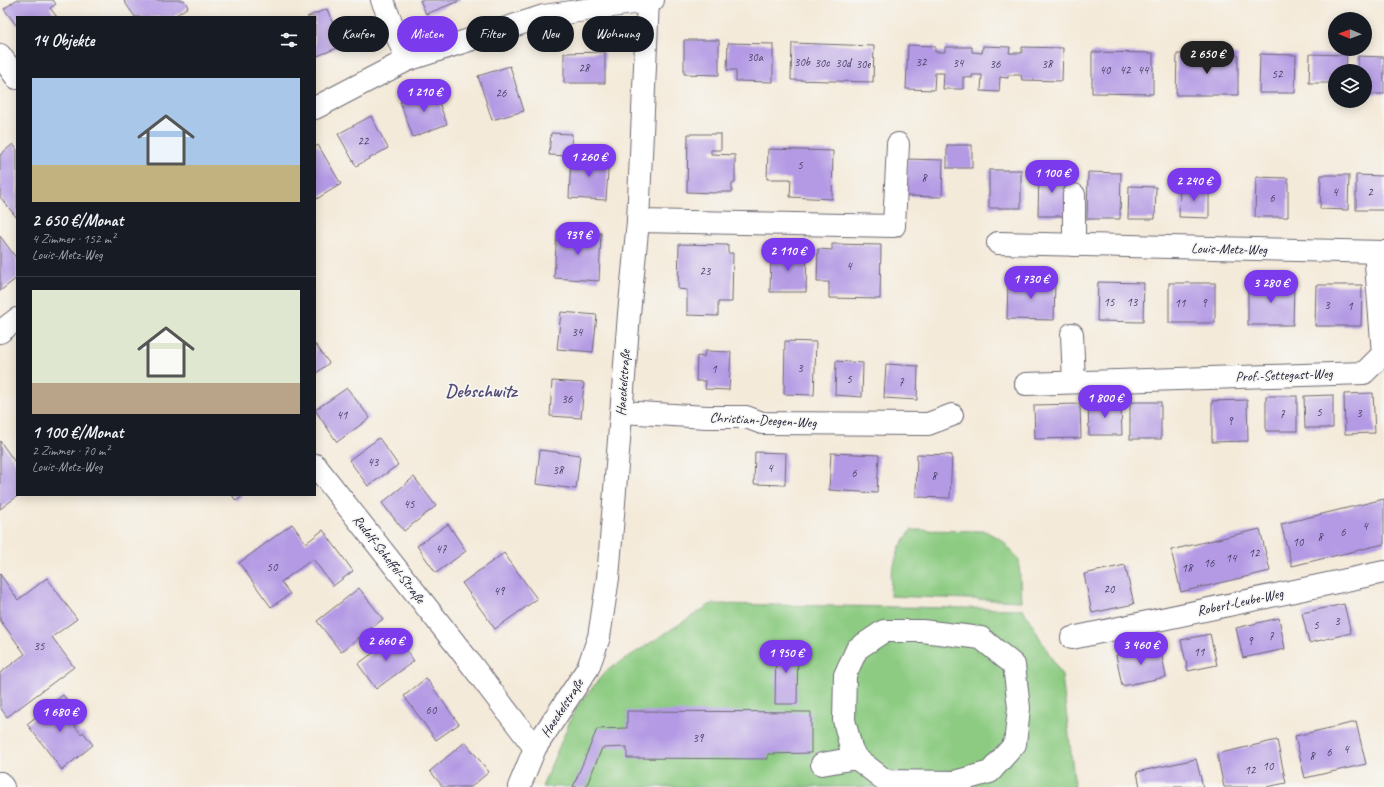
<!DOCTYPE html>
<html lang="de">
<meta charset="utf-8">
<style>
:root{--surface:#171b24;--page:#242831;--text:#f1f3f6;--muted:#9ea1a6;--line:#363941;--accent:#7c3aed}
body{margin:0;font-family:Caveat,sans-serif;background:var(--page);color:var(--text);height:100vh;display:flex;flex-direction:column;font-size:15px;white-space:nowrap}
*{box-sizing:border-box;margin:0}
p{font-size:13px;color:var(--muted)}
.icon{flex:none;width:22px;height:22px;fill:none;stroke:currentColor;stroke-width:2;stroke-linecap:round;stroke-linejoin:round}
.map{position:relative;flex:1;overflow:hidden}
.drawer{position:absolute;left:16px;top:16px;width:300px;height:480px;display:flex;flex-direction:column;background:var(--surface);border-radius:0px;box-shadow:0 2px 10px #0003}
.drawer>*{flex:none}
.banner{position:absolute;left:328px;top:16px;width:380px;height:36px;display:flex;gap:8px}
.needle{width:26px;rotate:271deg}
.fabs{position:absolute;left:1328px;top:12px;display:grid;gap:8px}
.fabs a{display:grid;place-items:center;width:44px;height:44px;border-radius:50%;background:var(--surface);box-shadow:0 2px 10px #0003;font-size:20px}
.price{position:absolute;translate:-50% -34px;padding:0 9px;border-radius:14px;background:var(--accent);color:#fff;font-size:13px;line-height:26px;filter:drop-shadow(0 1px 2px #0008)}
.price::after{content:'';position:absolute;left:50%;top:24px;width:12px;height:9px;margin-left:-6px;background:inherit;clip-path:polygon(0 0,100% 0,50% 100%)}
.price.active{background:#222;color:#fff}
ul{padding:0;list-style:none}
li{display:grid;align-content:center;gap:8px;height:212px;padding:0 16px}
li+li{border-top:1px solid var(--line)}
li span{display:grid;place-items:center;height:124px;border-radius:0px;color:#555}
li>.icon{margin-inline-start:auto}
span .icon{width:72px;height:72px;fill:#fffc;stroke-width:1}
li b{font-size:17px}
h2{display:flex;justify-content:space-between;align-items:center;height:48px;padding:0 16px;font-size:17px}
.tag{padding:0 14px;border-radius:18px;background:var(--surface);box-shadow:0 2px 10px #0003;font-size:14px;line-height:36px}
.tag.active{background:var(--accent);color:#fff}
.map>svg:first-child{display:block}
.green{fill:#8ccb81;stroke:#57765e}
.building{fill:#b49ae4}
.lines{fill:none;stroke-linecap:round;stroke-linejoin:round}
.minor-casing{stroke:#6c6872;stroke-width:24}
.minor{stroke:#fff;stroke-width:22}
.labels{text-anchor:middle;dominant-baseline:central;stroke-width:3.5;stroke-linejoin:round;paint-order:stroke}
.number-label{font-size:12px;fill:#464065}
.street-label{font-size:14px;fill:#22223b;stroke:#f6f6f2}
.district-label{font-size:18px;font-weight:bold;fill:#554c76;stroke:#f6f6f2}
</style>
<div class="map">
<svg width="1384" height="787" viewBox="0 0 1384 787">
<rect width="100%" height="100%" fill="#f6f6f2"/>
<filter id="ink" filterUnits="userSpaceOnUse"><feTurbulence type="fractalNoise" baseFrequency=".025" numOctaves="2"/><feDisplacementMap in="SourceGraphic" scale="8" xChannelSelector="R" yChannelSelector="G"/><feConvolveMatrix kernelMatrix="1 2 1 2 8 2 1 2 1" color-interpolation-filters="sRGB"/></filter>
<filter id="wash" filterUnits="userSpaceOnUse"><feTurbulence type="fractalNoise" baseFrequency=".012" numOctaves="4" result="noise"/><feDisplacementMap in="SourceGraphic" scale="16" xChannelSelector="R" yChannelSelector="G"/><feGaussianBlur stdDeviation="0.9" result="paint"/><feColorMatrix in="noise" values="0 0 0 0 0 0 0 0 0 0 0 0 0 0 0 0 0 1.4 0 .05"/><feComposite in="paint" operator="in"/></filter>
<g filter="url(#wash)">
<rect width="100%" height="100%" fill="#f4ead9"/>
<g class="green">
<path d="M911,530L985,531L1002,540L1019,560L1021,601L890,596L891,575L899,548Z"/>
<path d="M711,604L1023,609L1062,676L1075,787H542L575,709L605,672Z"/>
</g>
<g id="blocks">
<g class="building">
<path d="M16,0H53L56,4L50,8L57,17H17V26L4,9Z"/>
<path d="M125,0H184L188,7L173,17H135L124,1Z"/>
<path d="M420,0H462L426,14Z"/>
<path d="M327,9L342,46L315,57V17H307Z"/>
<path d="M684,40H719V75L684,74Z"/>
<path d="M728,43L773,44V82L736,81V70H727Z"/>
<path d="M792,43L874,46L873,82L791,80Z"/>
<path d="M908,45L935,46V52H945V47H972V52L982,53L983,46L1010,47L1009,53H1022V47L1063,48L1062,81L1022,80L1021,75H1008V78L1000,77L999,92L981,91L982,75H972V78L963,77V89H943L944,73H935L934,90L906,89Z"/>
<path d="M605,52V83H564V53Z"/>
<path d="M1092,52L1153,53V94L1092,93Z"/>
<path d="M1177,54L1238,55V95H1176Z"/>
<path d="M1260,54L1296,55L1295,93H1259Z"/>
<path d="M1310,54L1347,55L1346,71H1335V83H1309Z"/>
<path d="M1358,56L1384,57V94H1365V71H1358Z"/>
<path d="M510,66L524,111L492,120L478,76Z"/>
<path d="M434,89L447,124L413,137L400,102Z"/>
<path d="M371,116L388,148L356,166L338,134Z"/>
<path d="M551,133L572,134L571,156L549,155Z"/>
<path d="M688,134H721V150H711V154L735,155V183H732V192H717V193L687,192Z"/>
<path d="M13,144L17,150V218L0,197V155Z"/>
<path d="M318,145L341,184L315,200V147Z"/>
<rect x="947" y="145" width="25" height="23"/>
<path d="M768,149L833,151L832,199L790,197L791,179H767Z"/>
<path d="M571,156L609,157L606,200L569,198Z"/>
<path d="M907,159L943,160L942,197L906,196Z"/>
<rect x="989" y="170" width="32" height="38"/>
<path d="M1039,171H1066L1065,216H1038Z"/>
<path d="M1088,172L1121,173L1120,219H1087Z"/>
<path d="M1321,175H1349L1348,210L1320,209Z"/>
<path d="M1356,175L1384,176V210H1356Z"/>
<path d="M1256,177L1288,178V217H1255Z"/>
<path d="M1129,186L1156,187L1155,219H1128Z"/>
<path d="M1180,186L1209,187V218L1179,217Z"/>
<path d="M557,230L601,233L599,281L554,278Z"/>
<path d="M0,236L17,259V278L0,291Z"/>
<path d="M679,244L728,245V253H733L732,302H718V316L687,315V290L678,289Z"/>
<path d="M832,244L881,245L880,299L829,298V282H817L818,249L832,250Z"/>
<path d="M771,251L807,252L806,292H770Z"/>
<path d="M1008,280L1055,281L1054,320L1007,319Z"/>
<path d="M1098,282L1144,283L1143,322L1097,321Z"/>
<rect x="1169" y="283" width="46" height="40"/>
<path d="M1248,284H1294L1293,325H1248Z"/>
<path d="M1316,285H1362L1361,326H1315Z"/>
<path d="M561,312L597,315L593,352L557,349Z"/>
<path d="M785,341L816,342L814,395L784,394Z"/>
<path d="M315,344L329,363L315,374Z"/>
<path d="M705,351L731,352L729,390L705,389L706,381H696L697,356L704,357Z"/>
<path d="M836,361L863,363L862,397L835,395Z"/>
<path d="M886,364L918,366L917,400L884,398Z"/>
<path d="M552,381L584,383L581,418L550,416Z"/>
<path d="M347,388L370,418L337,442L315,410Z"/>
<path d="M1373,393L1375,433L1345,434L1344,394Z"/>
<path d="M1333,395V428H1305L1304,396Z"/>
<rect x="1266" y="396" width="31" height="35"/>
<path d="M1247,400L1248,441L1212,442V401Z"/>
<rect x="1130" y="402" width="31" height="37"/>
<path d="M1088,403H1121L1122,435H1089Z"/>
<path d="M1080,404L1081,438L1035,439L1034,405Z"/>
<path d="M379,438L398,465L368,486L349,460Z"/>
<path d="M0,441L17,465V495H19L0,509Z"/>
<path d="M540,450L580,455L576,489L536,484Z"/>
<path d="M755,452L786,453L785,485L754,484Z"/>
<path d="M831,453L879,455L877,493L829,490Z"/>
<path d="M917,454L952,455L950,498L916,497Z"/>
<path d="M414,477L436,506L404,531L382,503Z"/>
<path d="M232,495H244L236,501Z"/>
<path d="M1384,499V544L1292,566L1281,524Z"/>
<path d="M292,524L306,543L323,530L353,571L333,586L313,559L281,582L290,594L271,607L239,563Z"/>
<path d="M448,524L466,551L436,573L417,546Z"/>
<path d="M1260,529L1270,571L1181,592L1171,550Z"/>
<path d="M504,553L537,599L495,629L462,583Z"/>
<path d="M1125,565L1134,604L1092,613L1084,574Z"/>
<path d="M0,574L18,600L47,578L77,619L52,637L74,667L7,717L0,707V673L25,654L0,620Z"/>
<path d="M359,588L383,619L341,652L317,621Z"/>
<path d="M1344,604L1351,633L1309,643L1302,613Z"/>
<path d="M1279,618L1285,649L1243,658L1236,628Z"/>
<path d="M1210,634L1217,665L1188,671L1181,640Z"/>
<path d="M396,636L414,661L376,689L358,664Z"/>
<path d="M776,644H798L797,704H775Z"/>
<path d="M1160,645L1166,677L1122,686L1116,655Z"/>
<path d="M426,678L459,724L436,740L404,696Z"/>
<path d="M63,695L79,716L72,722L81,734L83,732L93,745L62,770L27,724Z"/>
<path d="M627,711L811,712V753L768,754V759L627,758V747L602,748L586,787H573L597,729L627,728Z"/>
<path d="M1356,722L1366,764L1305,778L1295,736Z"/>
<path d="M1277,740L1286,783L1266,787H1224L1217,754Z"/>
<path d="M465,742L489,772L471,787H443L430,771Z"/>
<path d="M1196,759L1203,787H1140L1137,772Z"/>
</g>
</g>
</g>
<g filter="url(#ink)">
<use href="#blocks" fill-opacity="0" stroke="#6c6872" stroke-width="1"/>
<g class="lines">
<defs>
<g id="minor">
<path d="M382,0L407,60"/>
<path d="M0,55L17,78"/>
<path d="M315,108L407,60L544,16L653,0"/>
<path d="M638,221L894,226L898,144"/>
<path d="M998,243L1384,252"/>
<path d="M1074,245V195"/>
<path d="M0,332L17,319"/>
<path d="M1072,334L1074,382"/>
<path d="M1026,384L1364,373L1383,354L1375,252"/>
<path d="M621,412L707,417H746L762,423L928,424L952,415"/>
<path d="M315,465L458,647L535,748"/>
<path d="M1072,638L1384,572"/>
<path d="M822,764L856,758L886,781L954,782L990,772L1015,744L1019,708L1014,665L981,638L922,631H884L857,649L845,675L844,720L851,748L856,758"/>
<path d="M0,783L3,787"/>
<path d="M519,787L535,748L588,668L599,637L608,578L629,314L638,221L648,0"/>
</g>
</defs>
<use href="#minor" class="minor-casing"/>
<use href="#minor" class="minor"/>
</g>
</g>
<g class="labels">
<g class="number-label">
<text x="755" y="57">30a</text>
<text x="802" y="62">30b</text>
<text x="921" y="62">32</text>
<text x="822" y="63">30c</text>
<text x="843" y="63">30d</text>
<text x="958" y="63">34</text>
<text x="863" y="64">30e</text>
<text x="995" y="64">36</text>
<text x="1047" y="64">38</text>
<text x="584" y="68">28</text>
<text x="1105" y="70">40</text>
<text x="1125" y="70">42</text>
<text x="1143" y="70">44</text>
<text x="1277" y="74">52</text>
<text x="501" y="93">26</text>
<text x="363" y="141">22</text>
<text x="800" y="165">5</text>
<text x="924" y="178">8</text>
<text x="1335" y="192">4</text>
<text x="1370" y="192">2</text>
<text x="1272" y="198">6</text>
<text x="849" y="266">4</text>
<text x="705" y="271">23</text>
<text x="1109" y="302">15</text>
<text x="1132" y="302">13</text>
<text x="1180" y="303">11</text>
<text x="1204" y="303">9</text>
<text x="1327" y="305">3</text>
<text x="1350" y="306">1</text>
<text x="577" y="332">34</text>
<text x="800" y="368">3</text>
<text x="714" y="369">1</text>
<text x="849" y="379">5</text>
<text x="901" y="382">7</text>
<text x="567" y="399">36</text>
<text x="1319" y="412">5</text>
<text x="1359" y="413">3</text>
<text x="1282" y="414">7</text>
<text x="342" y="415">41</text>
<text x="1230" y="421">9</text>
<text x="373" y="462">43</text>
<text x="770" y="468">4</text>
<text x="558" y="470">38</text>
<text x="854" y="473">6</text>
<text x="934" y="476">8</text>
<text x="409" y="504">45</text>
<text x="1365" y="526">4</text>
<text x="1343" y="532">6</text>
<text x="1320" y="537">8</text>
<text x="1298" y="542">10</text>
<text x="441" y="549">47</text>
<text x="1254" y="553">12</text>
<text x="1231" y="558">14</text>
<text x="1209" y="563">16</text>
<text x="272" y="567">50</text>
<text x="1187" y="568">18</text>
<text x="1109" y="589">20</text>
<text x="499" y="591">49</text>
<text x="1337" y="621">3</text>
<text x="1316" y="625">5</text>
<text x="1271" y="636">7</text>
<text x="1250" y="641">9</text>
<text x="39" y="646">35</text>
<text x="1199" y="652">11</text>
<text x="431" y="710">60</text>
<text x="698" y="738">39</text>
<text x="1346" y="749">4</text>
<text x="1329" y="752">6</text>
<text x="1312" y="756">8</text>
<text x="1268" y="766">10</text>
<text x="1250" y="770">12</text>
</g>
<g class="street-label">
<text transform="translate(1229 249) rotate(1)">Louis-Metz-Weg</text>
<text transform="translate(1284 375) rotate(-2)">Prof.-Settegast-Weg</text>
<text transform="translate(623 383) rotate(-86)">Haeckelstraße</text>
<text transform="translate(763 420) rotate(3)">Christian-Deegen-Weg</text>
<text transform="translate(389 559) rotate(52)">Rudolf-Scheffel-Straße</text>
<text transform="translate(1240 602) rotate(-12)">Robert-Leube-Weg</text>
<text transform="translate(562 708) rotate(-57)">Haeckelstraße</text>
</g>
<g class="district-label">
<text x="481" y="391">Debschwitz</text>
</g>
</g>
</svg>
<div class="fabs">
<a><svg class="needle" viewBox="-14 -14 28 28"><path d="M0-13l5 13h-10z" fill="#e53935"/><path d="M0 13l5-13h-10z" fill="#9ea1a6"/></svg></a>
<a><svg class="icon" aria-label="layers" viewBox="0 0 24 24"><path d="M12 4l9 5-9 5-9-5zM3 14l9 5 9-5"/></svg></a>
</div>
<b class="price active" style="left:1207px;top:75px">2 650 €</b>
<b class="price" style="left:424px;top:113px">1 210 €</b>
<b class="price" style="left:589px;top:178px">1 260 €</b>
<b class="price" style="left:1052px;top:194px">1 100 €</b>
<b class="price" style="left:1194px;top:202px">2 240 €</b>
<b class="price" style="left:578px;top:256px">939 €</b>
<b class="price" style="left:788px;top:272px">2 110 €</b>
<b class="price" style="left:1031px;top:300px">1 730 €</b>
<b class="price" style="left:1271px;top:304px">3 280 €</b>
<b class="price" style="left:1105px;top:419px">1 800 €</b>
<b class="price" style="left:386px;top:662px">2 660 €</b>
<b class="price" style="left:1141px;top:666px">3 460 €</b>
<b class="price" style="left:786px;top:674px">1 950 €</b>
<b class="price" style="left:60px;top:733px">1 680 €</b>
<div class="banner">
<a class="tag">Kaufen</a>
<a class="tag active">Mieten</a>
<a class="tag">Filter</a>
<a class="tag">Neu</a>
<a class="tag">Wohnung</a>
</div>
<section class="drawer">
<h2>14 Objekte<svg class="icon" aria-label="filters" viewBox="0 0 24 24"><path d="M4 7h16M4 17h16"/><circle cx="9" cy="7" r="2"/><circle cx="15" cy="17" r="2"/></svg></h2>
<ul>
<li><span style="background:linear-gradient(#a9c7e8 70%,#c2b280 0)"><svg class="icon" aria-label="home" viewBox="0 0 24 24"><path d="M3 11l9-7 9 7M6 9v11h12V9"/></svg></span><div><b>2 650 €/Monat</b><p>4 Zimmer · 152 m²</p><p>Louis-Metz-Weg</p></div></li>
<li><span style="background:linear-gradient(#dfe7d0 75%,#b9a48a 0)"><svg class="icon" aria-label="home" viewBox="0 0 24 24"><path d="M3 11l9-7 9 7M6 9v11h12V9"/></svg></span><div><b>1 100 €/Monat</b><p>2 Zimmer · 70 m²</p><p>Louis-Metz-Weg</p></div></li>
</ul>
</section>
</div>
